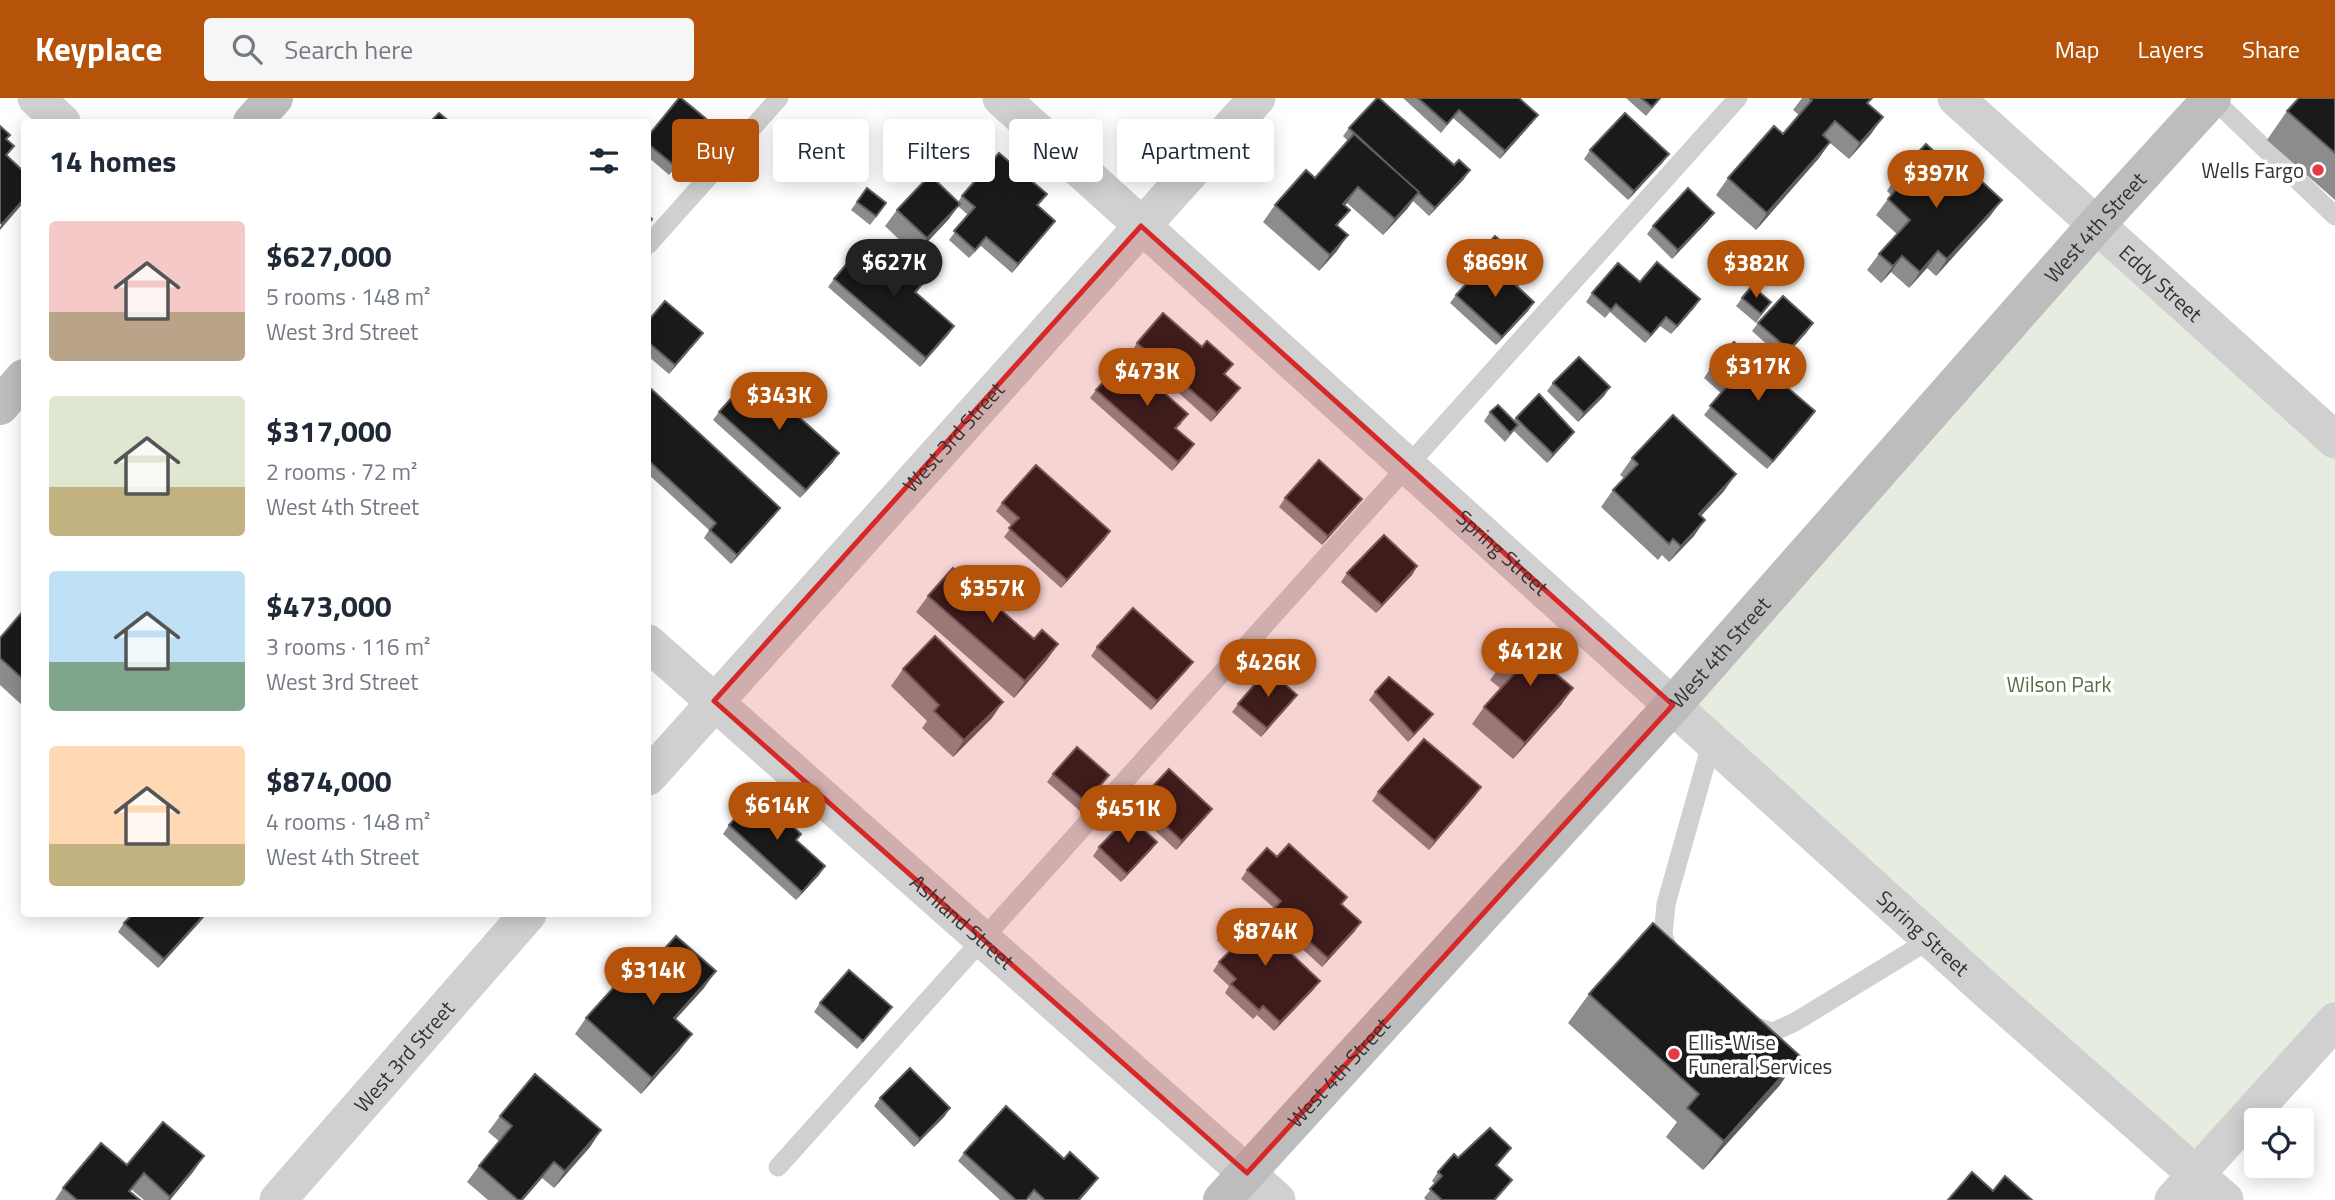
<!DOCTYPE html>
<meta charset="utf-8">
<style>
:root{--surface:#fff;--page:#f6f6f7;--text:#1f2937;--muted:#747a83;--accent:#b45309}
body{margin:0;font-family:"Titillium Web",sans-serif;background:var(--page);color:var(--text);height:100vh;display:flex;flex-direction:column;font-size:26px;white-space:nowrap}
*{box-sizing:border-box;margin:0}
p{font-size:23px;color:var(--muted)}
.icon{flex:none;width:38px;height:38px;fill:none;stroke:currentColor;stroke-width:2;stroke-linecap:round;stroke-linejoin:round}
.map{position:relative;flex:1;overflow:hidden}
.drawer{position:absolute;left:21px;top:21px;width:630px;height:798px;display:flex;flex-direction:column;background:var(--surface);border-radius:7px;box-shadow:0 4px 18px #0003}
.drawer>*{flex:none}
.guide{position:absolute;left:672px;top:21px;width:665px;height:63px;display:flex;gap:14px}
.fabs{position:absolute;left:2244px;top:1010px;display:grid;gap:14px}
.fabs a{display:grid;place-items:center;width:70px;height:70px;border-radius:7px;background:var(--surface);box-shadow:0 4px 18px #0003;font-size:35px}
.price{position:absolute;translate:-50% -60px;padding:0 16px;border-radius:24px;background:var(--accent);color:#fff;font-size:23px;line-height:46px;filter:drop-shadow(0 2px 4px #0008)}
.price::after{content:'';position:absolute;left:50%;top:42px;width:21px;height:16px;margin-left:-10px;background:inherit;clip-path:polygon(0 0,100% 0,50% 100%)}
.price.on{background:#222;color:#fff}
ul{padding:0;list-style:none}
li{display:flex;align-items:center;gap:21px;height:175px;padding:0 28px}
li span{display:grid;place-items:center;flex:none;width:196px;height:140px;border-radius:7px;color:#555}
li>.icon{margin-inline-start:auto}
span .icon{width:84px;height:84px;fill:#fffc;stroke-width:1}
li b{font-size:30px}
h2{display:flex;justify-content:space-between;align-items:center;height:84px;padding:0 28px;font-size:30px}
.tag{padding:0 24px;border-radius:7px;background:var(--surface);box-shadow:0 4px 18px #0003;font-size:24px;line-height:63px}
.tag.on{background:var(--accent);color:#fff}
header{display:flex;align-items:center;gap:42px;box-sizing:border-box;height:98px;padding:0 35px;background:var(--accent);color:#fff}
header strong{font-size:33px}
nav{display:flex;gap:38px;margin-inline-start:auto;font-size:24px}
.search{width:490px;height:63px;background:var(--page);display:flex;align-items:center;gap:18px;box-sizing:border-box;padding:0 24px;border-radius:7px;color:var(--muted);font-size:26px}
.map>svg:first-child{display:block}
.green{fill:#e6ecdf}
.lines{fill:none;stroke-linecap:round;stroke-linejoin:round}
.lane{stroke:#d0d0d0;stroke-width:19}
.street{stroke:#d0d0d0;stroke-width:37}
.secondary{stroke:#bdbdbd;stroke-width:38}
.wall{fill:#8c8c8c}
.shaded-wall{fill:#5f5f5f}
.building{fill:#1a1a1a;stroke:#5f5f5f;stroke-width:2}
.marked{fill:#d62828;fill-opacity:0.2;stroke:#d62828;stroke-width:5;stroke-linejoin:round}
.poi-dot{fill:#e63946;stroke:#fff;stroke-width:2.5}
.labels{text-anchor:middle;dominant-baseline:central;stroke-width:7;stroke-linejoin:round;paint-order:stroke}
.poi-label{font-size:21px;fill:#333;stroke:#fff;text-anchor:end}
.street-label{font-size:21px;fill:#333;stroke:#fff}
.park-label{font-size:21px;fill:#56703f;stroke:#fff}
</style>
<header>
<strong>Keyplace</strong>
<div class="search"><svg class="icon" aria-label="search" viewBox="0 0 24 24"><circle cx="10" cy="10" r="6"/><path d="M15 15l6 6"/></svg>Search here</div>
<nav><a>Map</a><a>Layers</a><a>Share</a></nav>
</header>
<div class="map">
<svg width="2335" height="1102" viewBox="0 0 2335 1102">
<rect width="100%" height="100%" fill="#fff"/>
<path class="green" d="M2096,127L2335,342V923L2196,1076L1673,607Z"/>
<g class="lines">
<g class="lane">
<path d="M2212,0L2335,118"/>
<path d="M648,147L779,0"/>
<path d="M1671,859L1663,837L1666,806L1712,643"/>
<path d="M1749,927L1773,934L1795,924L1931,841"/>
<path d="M778,1069L1738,0"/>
</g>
<g class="street">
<path d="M36,0L62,24"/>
<path id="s1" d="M1001,0L1991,896L2225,1102"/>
<path id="s2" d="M1956,0L2335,342"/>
<path id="s3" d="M648,545L1277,1102"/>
<path id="s4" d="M648,679L1257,0"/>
<path id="s5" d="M278,1102L528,816"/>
<path d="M2173,1102L2335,923"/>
</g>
<g class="secondary">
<path d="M252,24L274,0"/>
<path d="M0,308L24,280"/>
<path id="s6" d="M1222,1102L1673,607L2096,127L2212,0"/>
</g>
</g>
<g class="wall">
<path d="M1403,0H1519L1532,25L1500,61L1453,20L1441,35Z"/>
<path d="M1626,0H1661L1646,18Z"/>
<path d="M1802,0H1872L1868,6L1871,36L1849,61L1830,45L1819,60L1756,132L1716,97L1728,80L1783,36L1799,17L1793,12Z"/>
<path d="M2335,0V102L2267,42L2287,13Z"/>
<path d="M1349,30L1464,81L1429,118L1413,103L1407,111L1383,137L1347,105L1345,107L1338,128L1337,153L1319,173L1263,124L1275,107L1315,80L1348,43L1343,38Z"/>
<path d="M705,33L669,77L648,59V38Z"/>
<path d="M1590,52L1663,64L1628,102L1584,61Z"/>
<path d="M1898,76L1973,89L2002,102L1990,118L1936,178L1927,170L1909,190L1891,174L1881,185L1867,172L1879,156L1897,136L1876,117L1891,97L1887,93Z"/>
<path d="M867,90L880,114L870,127L851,112Z"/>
<path d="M1047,96L1038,108L1049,131L1012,175L981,148L969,160L949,142L968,117L958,108L948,122L915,157L885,128L897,112L958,104L962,98Z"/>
<path d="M1708,123L1672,161L1647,136L1653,128Z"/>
<path d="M1483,152L1532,170L1518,189L1534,204L1528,213L1496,247L1450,205L1456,197L1483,166L1477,161Z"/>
<path d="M834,181L919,192L916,195L954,228L920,269L828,189Z"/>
<path d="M1640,184L1694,210L1671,236L1660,228L1645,245L1610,214L1605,220L1586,204L1592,195Z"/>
<path d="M1742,200L1771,204L1756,225L1736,208Z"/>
<path d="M648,223L703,235L697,243L669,276L648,258Z"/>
<path d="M1758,225L1807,234L1783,261L1752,233Z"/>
<path d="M1137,245L1225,276L1234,298L1211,324L1132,253Z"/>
<path d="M1710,271L1809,322L1767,371L1704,317L1721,295L1704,280Z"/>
<path d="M1553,285L1610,289L1604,298L1578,324L1547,293Z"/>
<path d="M648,288L780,410L774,418L731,466L704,440L709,432L648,376Z"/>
<path d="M1096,292L1182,325L1176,331L1188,355L1172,373L1090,300Z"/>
<path d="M719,314L833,364L800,400L713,322Z"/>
<path d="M1490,314L1513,323L1516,320L1568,342L1547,365L1514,333L1505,344L1484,323Z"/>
<path d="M1632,360L1724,393L1701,418L1694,438L1669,464L1662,457L1658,462L1601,409L1613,392L1624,380L1620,377Z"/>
<path d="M1285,400L1356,409L1322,447L1279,409Z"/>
<path d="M1002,405L1110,433L1104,442L1061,490L1004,439L1012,428L996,413Z"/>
<path d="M1417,468L1412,477L1376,515L1341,484L1347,475Z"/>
<path d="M928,498L1034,541L1058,546L1046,563L1014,600L916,514Z"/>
<path d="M24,512V609L0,587V540Z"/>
<path d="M1097,549L1187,572L1151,612L1091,558Z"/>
<path d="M1565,563L1556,576L1573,590L1561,607L1513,661L1472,626L1484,609L1501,591L1490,582L1502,566Z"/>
<path d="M903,571L992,620L953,659L922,630L927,623L891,588Z"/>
<path d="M1375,594L1433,616L1427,624L1408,644L1369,602Z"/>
<path d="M1291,605L1261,639L1232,614L1238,606Z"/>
<path d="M1053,676L1109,677L1080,713L1047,684Z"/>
<path d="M1378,694L1475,698L1429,752L1372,703Z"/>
<path d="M1139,703L1206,719L1176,752L1133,712Z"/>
<path d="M729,727L801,736L796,742L825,768L819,777L796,802L723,736Z"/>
<path d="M1157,744L1151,752L1121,784L1093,758L1099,749Z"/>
<path d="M1277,759L1342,807L1355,833L1322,869L1299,848L1295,854L1262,826L1274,810L1241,781L1247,772Z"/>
<path d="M207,816L158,870L118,834L124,825Z"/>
<path d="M1223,834L1314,891L1274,933L1257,917L1253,921L1225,895L1229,888L1213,873L1219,864L1229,854L1217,842Z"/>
<path d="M633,886L704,890L676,921L680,952L641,996L575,936L586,920Z"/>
<path d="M1589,896L1780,987L1703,1072L1666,1039L1677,1024L1568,925Z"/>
<path d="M820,905L886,917L857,951L814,914Z"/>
<path d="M880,1000L950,1010L944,1019L914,1049L874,1008Z"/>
<path d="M500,1018L601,1032L590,1049L554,1090L542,1080L523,1102H488L467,1084L479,1068L499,1043L488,1034Z"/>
<path d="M964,1055L1064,1061L1098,1080L1092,1088L1080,1102H1030L1028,1101V1102H1000L958,1063Z"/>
<path d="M204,1058L193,1074L170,1102H144L132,1092L130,1094L140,1102H55L63,1090L127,1067Z"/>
<path d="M1505,1058L1497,1068L1506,1090L1496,1102H1426L1424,1100L1435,1086L1432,1083L1438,1074L1458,1060Z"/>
</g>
<g class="shaded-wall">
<path d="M1538,17L1532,25L1500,61L1505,53Z"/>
<path d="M1883,19L1871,36L1849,61L1860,45Z"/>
<path d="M711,25L705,33L669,77L675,68Z"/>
<path d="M1830,44L1819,60L1756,132L1767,115Z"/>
<path d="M1669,56L1663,64L1628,102L1634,93Z"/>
<path d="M1470,72L1464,81L1429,118L1435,110Z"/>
<path d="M1358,89L1347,105L1331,122L1343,106Z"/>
<path d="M1419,94L1407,111L1383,137L1395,121Z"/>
<path d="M24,101V104L0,132V129L2,126Z"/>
<path d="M2002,102L1990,118L1936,178L1947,161Z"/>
<path d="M960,106L948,122L915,157L927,140Z"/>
<path d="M1714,115L1708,123L1672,161L1678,152Z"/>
<path d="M1055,123L1049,131L1012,175L1018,166Z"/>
<path d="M1348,137L1337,153L1319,173L1330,157Z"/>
<path d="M1938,153L1927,170L1909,190L1920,174Z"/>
<path d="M1902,158L1891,174L1881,185L1893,168Z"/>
<path d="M1700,201L1694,210L1671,236L1677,228Z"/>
<path d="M1534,204L1528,213L1496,247L1502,239Z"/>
<path d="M1666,219L1660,228L1645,245L1651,237Z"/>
<path d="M1813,225L1807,234L1783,261L1789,252Z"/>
<path d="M954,228L948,237L920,269L926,260Z"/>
<path d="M703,235L697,243L669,276L675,267Z"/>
<path d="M1610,289L1604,298L1578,324L1584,315Z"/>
<path d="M1240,290L1234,298L1211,324L1217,315Z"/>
<path d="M1815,313L1809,322L1767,371L1773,363Z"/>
<path d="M1574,334L1568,342L1547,365L1553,356Z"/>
<path d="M1194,346L1188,355L1172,373L1178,364Z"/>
<path d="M839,355L833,364L800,400L806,392Z"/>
<path d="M1736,376L1724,393L1688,432L1699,416Z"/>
<path d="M1362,401L1356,409L1322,447L1328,438Z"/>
<path d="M780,410L774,418L731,466L737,457Z"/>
<path d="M1705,422L1694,438L1669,464L1681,448Z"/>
<path d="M1110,433L1104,442L1061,490L1067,482Z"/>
<path d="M1417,468L1412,477L1376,515L1382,507Z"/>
<path d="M1058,546L1046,563L1014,600L1025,583Z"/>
<path d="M1193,564L1187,572L1151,612L1157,603Z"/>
<path d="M1573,590L1561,607L1513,661L1525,645Z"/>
<path d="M1297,597L1291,605L1261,639L1267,630Z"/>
<path d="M1003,604L992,620L953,659L964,642Z"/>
<path d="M1433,616L1427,624L1408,644L1414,636Z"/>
<path d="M1109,677L1103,685L1080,713L1086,704Z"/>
<path d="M1481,689L1475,698L1429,752L1435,743Z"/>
<path d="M1212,711L1206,719L1176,752L1182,743Z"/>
<path d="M1157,744L1151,752L1121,784L1127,776Z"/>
<path d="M825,768L819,777L796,802L802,794Z"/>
<path d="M205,816H207L158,870L164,861Z"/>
<path d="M1361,824L1355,833L1322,869L1328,860Z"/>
<path d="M716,873L704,890L662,936L674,920Z"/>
<path d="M1320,883L1314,891L1274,933L1280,924Z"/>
<path d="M892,909L886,917L857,951L863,943Z"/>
<path d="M692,936L680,952L641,996L652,980Z"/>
<path d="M1800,958L1780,987L1703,1072L1724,1043Z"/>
<path d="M950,1010L944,1019L914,1049L920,1041Z"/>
<path d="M601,1032L590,1049L554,1090L565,1073Z"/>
<path d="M204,1058L193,1074L170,1102H168Z"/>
<path d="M554,1064L542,1080L523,1102H521Z"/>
<path d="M1098,1080L1092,1088L1080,1102H1078Z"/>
</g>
<g class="building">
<path d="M679,0H681L711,25L675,68L648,46V38Z"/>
<path d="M1377,0H1379L1454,67L1459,62L1470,72L1435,110L1349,30Z"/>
<path d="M1418,0H1519L1538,17L1505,53L1459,12L1447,26Z"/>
<path d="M1641,0H1660L1652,9Z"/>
<path d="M1810,0H1872L1867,5L1883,19L1860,45L1835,23L1823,37L1830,44L1767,115L1728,80L1774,28L1783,36L1812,2Z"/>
<path d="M2299,0H2335V55L2287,13Z"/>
<path d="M439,15L450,24H430Z"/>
<path d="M1625,15L1669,56L1634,93L1590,52Z"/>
<path d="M0,28L10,37L6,41L14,48L6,57L24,74V101L2,126L0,125Z"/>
<path d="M1354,36L1419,94L1395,121L1358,89L1343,106L1350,112L1336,127L1348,137L1330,157L1275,107L1306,72L1315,80Z"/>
<path d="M1926,46L1973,89L1980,82L2002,102L1947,161L1938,153L1920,174L1902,158L1893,168L1879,156L1910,122L1888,101L1904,82L1898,76Z"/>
<path d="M999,55L1047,96L1037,107L1055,123L1018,166L986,139L975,152L954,133L975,109L962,98Z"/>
<path d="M930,77L960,106L927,140L897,112Z"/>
<path d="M867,90L886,105L876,118L857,104Z"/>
<path d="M1688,90L1714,115L1678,152L1653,128Z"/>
<path d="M648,117L652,121L648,126Z"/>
<path d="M1495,138L1532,170L1520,185L1483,152Z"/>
<path d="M865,144L897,171L902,164L925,183L915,194L954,228L926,260L834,181Z"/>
<path d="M1488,162L1534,204L1502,239L1456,197Z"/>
<path d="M1657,164L1700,201L1677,228L1666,219L1651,237L1616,206L1611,212L1592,195L1618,165L1640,184Z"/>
<path d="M1752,188L1771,204L1761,216L1742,200Z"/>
<path d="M1783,198L1813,225L1789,252L1758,225Z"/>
<path d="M665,203L703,235L675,267L648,244V223Z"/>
<path d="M1163,215L1202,249L1207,243L1233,266L1224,276L1240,290L1217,315L1137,245Z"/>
<path d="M1734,244L1815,313L1773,363L1710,308L1728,287L1710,271Z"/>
<path d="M1579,259L1610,289L1584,315L1553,285Z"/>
<path d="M1125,260L1188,316L1175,330L1194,346L1178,364L1096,292Z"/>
<path d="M752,277L839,355L806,392L719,314Z"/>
<path d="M648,288L780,410L737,457L710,432L716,425L648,362Z"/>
<path d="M1539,296L1574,334L1553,356L1516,320Z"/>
<path d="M1498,307L1518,327L1510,335L1490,314Z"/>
<path d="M1673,317L1736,376L1699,416L1705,422L1681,448L1673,441L1669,446L1613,392L1638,366L1632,360Z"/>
<path d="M1319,362L1362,401L1328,438L1285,400Z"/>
<path d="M1036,367L1110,433L1067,482L1009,430L1019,420L1002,405Z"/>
<path d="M1384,437L1417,468L1382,507L1347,475Z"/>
<path d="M953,470L1034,541L1042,532L1058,546L1025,583L928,498Z"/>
<path d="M1133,510L1193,564L1157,603L1097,549Z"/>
<path d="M24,512V582L0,560V540Z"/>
<path d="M1530,533L1565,563L1555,575L1573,590L1525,645L1484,609L1514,576L1502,566Z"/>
<path d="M935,538L1003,604L964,642L934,613L939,607L903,571Z"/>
<path d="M1268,571L1297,597L1267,630L1238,606Z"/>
<path d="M1389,579L1433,616L1414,636L1375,594Z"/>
<path d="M1424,641L1481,689L1435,743L1378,694Z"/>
<path d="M1077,649L1109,677L1086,704L1053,676Z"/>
<path d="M1169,671L1212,711L1182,743L1139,703Z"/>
<path d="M758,696L801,736L796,742L825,768L802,794L729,727Z"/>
<path d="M1129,718L1157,744L1127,776L1099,749Z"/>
<path d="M1289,746L1347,799L1341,806L1361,824L1328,860L1305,840L1300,846L1268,817L1281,803L1247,772L1267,750L1277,759Z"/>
<path d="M1244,811L1320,883L1280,924L1263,908L1259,912L1231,886L1236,881L1219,864L1236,847L1223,834Z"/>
<path d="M133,816H205L164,861L124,825Z"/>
<path d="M1653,825L1800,958L1724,1043L1687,1010L1699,996L1589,896Z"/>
<path d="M676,838L716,873L674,920L692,936L652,980L586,920L624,878L633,886Z"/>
<path d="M849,872L892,909L863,943L820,905Z"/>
<path d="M910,970L950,1010L920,1041L880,1000Z"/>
<path d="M535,976L601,1032L565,1073L554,1064L521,1102H518L479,1068L512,1028L500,1018Z"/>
<path d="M1006,1008L1064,1061L1070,1054L1098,1080L1078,1102H1045L1034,1092L1026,1102H1016L964,1055Z"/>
<path d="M163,1024L204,1058L170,1099L144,1075L129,1093L140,1102H77L63,1090L101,1045L127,1067Z"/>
<path d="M1490,1030L1511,1050L1496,1067L1512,1082L1494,1102H1442L1430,1091L1442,1078L1438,1074L1454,1056L1458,1060Z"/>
<path d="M1972,1074L1993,1093L2005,1078L2032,1102H1948Z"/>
</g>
<path class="marked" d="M1141,128L1673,607L1247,1075L714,603Z"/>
<g class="poi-dot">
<circle cx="2318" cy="72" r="7"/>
<circle cx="1674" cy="956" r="7"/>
</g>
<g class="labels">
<g class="poi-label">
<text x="2304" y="72">Wells Fargo</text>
<text x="1688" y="944" text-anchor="start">Ellis-Wise<tspan x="1688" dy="24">Funeral Services</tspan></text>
</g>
<g class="street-label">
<text stroke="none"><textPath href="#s6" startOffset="1307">West 4th Street</textPath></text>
<text stroke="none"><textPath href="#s2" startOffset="276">Eddy Street</textPath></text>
<text stroke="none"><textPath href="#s4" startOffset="457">West 3rd Street</textPath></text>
<text stroke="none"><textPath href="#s1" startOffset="677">Spring Street</textPath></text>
<text stroke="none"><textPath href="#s6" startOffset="740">West 4th Street</textPath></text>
<text stroke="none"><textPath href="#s3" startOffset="420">Ashland Street</textPath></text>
<text stroke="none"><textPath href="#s1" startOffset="1244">Spring Street</textPath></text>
<text stroke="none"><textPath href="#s5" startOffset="191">West 3rd Street</textPath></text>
<text stroke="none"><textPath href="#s6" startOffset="173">West 4th Street</textPath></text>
</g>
<g class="park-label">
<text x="2059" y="586">Wilson Park</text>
</g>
</g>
</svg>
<div class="fabs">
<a><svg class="icon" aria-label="locate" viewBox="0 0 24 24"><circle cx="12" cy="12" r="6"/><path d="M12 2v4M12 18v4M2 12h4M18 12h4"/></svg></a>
</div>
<b class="price" style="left:1936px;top:112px">$397K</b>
<b class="price on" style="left:894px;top:201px">$627K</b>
<b class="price" style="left:1495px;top:201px">$869K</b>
<b class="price" style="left:1756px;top:202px">$382K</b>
<b class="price" style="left:1758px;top:305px">$317K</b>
<b class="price" style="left:1147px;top:310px">$473K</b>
<b class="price" style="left:779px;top:334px">$343K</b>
<b class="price" style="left:992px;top:527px">$357K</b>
<b class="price" style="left:1530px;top:590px">$412K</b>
<b class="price" style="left:1268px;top:601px">$426K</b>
<b class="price" style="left:777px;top:744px">$614K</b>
<b class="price" style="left:1128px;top:747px">$451K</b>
<b class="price" style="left:1265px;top:870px">$874K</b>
<b class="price" style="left:653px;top:909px">$314K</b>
<div class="guide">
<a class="tag on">Buy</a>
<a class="tag">Rent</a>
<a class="tag">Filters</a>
<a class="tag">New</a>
<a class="tag">Apartment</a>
</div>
<section class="drawer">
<h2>14 homes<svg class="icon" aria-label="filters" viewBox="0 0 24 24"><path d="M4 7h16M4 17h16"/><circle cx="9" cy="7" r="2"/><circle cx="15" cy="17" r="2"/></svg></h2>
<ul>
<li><span style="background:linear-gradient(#f6c9c9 65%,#b9a48a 0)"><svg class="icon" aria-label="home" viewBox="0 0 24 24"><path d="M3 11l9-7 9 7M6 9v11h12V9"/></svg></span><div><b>$627,000</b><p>5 rooms · 148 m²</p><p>West 3rd Street</p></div></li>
<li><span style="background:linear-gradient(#dfe7d0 65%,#c2b280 0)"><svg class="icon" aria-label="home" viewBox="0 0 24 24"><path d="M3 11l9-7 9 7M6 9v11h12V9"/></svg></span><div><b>$317,000</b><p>2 rooms · 72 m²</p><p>West 4th Street</p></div></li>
<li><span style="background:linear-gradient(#bfe0f5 65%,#7fa58c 0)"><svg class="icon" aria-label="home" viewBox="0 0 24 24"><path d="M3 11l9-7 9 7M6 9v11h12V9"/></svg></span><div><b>$473,000</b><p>3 rooms · 116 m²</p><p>West 3rd Street</p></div></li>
<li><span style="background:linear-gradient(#ffd9b3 70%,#c2b280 0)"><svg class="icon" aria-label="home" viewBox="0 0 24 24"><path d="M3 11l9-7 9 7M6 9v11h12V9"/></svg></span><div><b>$874,000</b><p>4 rooms · 148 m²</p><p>West 4th Street</p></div></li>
</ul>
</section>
</div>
